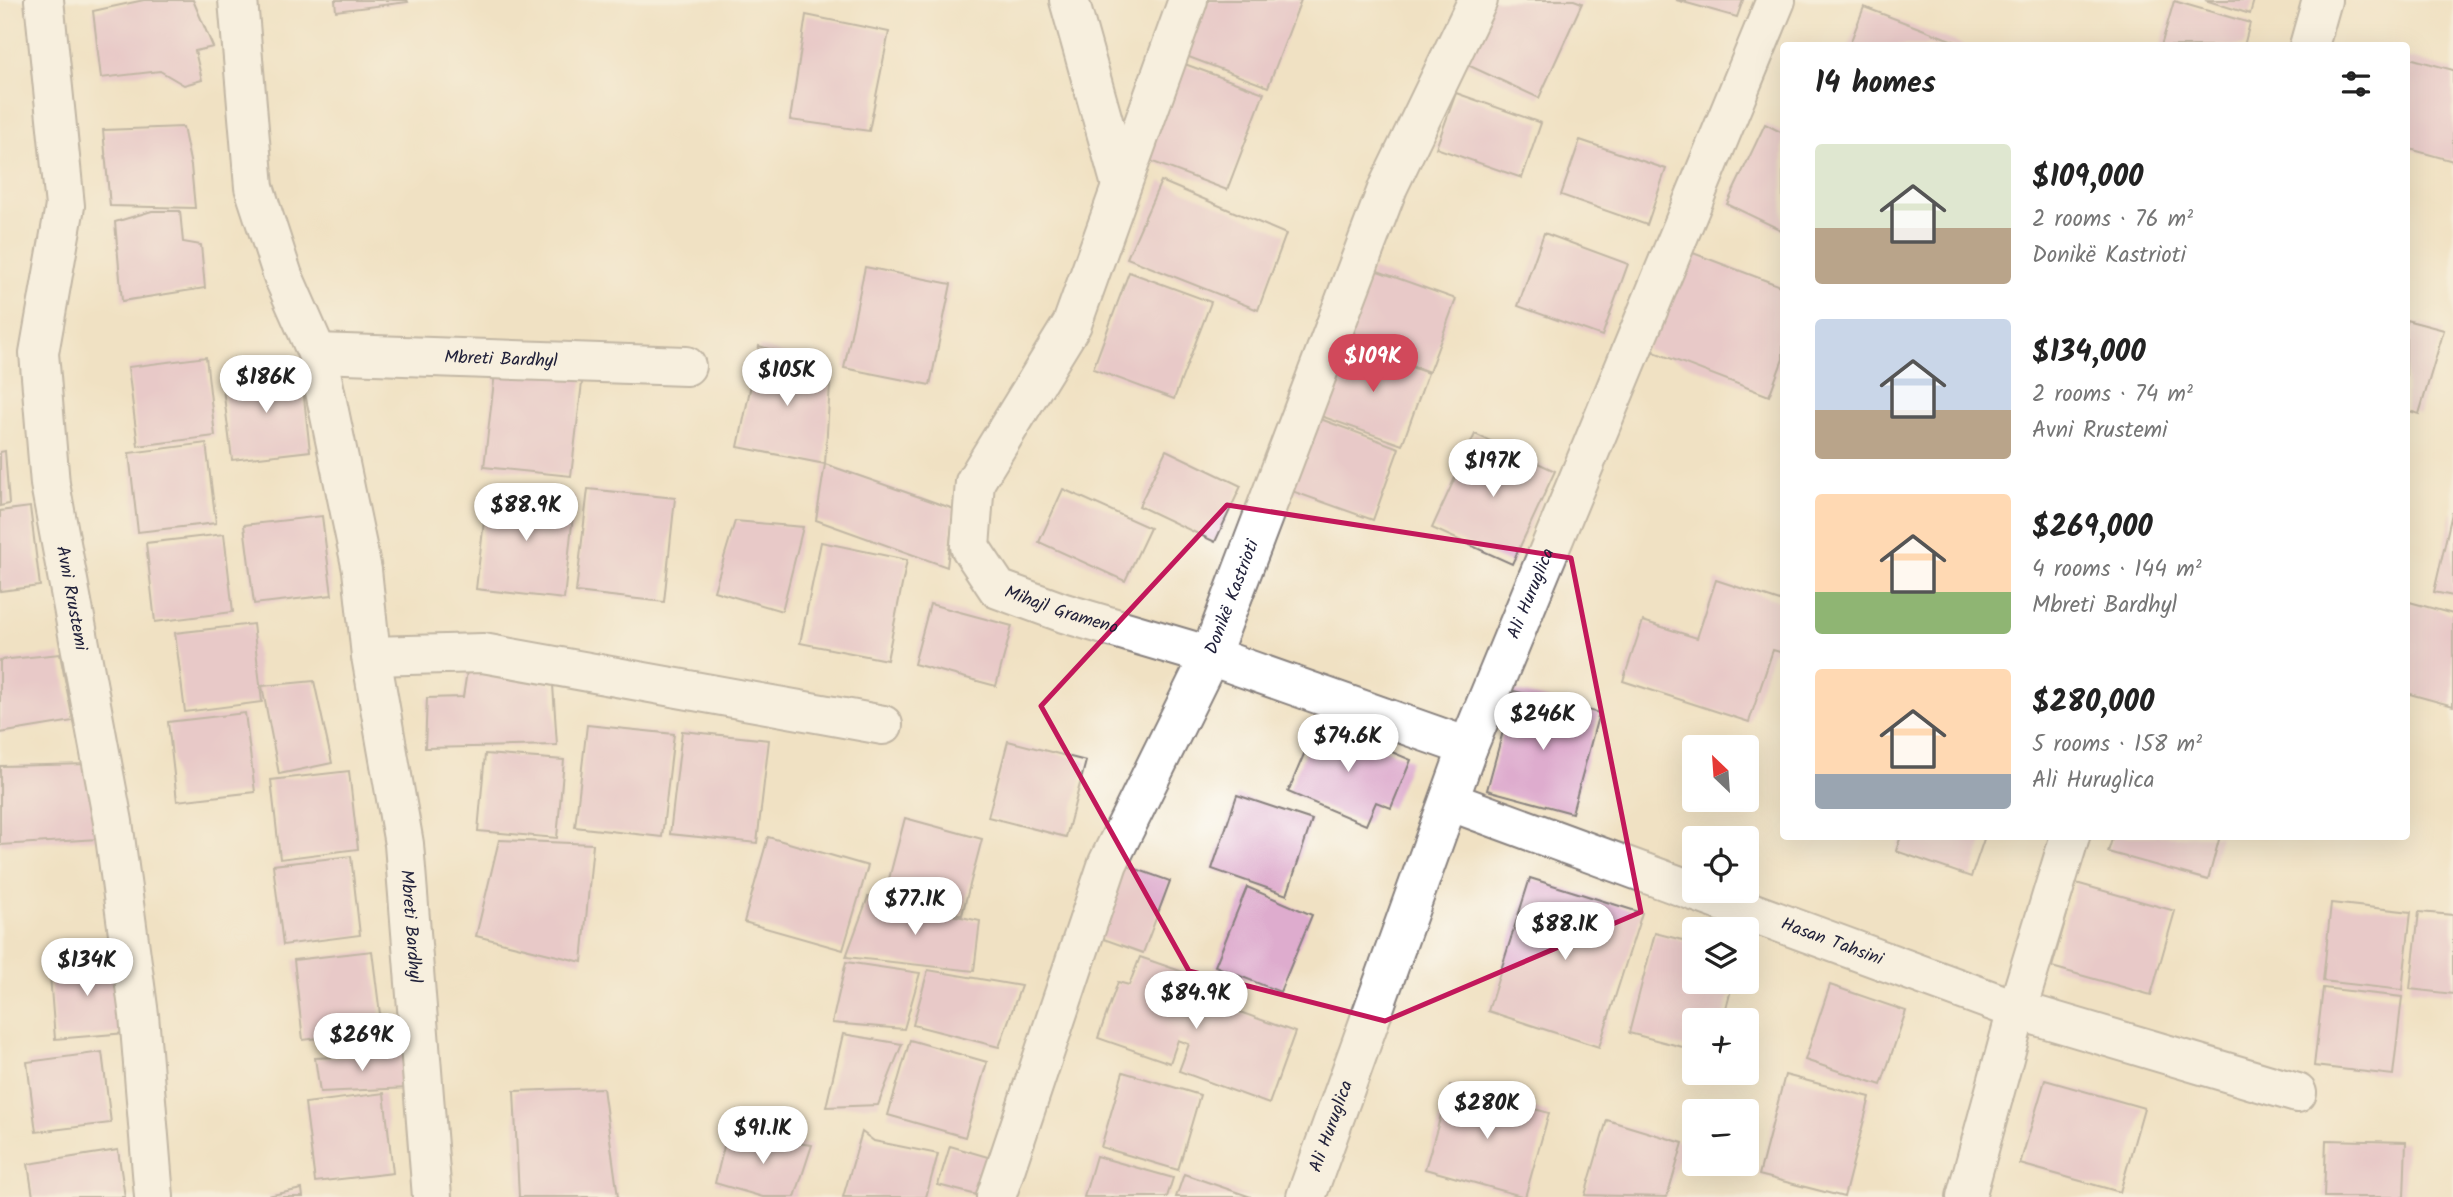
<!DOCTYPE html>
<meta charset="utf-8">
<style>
:root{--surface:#fff;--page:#f6f6f6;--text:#222;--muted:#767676;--accent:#d1495b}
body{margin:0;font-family:Kalam,sans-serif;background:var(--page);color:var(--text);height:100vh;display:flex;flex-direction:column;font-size:26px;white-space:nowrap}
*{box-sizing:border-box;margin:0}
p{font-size:23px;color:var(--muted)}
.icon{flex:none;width:38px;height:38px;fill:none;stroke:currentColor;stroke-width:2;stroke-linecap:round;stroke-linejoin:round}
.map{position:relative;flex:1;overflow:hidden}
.drawer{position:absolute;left:1780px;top:42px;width:630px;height:798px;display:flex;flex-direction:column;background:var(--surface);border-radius:7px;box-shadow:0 7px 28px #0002}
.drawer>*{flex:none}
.needle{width:46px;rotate:335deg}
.controls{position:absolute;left:1682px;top:735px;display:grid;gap:14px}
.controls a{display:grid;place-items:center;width:77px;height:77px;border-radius:7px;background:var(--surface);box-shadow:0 7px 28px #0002;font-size:35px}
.price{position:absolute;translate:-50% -60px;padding:0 16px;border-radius:24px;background:#fff;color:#222;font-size:23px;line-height:46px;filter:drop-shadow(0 2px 4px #0008)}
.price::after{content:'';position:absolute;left:50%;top:42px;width:21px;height:16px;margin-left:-10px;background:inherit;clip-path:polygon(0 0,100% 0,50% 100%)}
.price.selected{background:var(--accent);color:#fff}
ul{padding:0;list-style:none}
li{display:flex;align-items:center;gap:21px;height:175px;padding:0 35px}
li span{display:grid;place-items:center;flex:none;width:196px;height:140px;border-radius:7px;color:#555}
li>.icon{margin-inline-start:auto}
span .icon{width:84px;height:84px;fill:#fffc;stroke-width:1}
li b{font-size:30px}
h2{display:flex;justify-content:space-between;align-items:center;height:84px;padding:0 35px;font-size:30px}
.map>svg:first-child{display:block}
.building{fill:#deacce}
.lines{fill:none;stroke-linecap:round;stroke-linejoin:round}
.minor-casing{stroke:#89827f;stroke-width:42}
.minor{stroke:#fff;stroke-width:38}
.marked{fill:none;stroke:#c2185b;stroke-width:5;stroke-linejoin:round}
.labels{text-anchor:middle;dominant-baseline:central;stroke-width:6;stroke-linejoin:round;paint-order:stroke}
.street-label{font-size:18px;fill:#22223b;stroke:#fdfcf7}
</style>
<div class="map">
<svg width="2453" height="1197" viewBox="0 0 2453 1197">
<rect width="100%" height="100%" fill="#fdfcf7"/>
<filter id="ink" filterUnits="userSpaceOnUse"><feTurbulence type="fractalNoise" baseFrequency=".0143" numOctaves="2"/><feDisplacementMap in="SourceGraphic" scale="14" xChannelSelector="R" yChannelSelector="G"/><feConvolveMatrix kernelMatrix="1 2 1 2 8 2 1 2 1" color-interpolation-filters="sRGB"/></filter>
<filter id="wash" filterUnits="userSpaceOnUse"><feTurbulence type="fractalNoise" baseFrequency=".00686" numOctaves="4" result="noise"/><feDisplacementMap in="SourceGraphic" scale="28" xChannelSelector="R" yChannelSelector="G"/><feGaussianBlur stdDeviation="1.57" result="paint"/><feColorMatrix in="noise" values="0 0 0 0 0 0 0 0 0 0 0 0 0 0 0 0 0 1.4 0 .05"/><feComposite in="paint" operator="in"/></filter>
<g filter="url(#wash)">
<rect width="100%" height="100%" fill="#f0e1c3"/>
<g id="blocks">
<g class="building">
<path d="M144,0H193L213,47L195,51L202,80L184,85L160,71L101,78L93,11Z"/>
<path d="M335,0H407L408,2L336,11Z"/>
<path d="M1208,0H1301L1268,87L1186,56Z"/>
<path d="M1487,0H1574L1582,3L1539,98L1459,61Z"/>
<path d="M1676,0H1743L1737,17Z"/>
<path d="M2205,0H2254L2250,14Z"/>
<path d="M2174,1L2250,23L2244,46H2161Z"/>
<path d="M1864,7L1964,45V46H1849Z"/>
<path d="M806,15L889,32L869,131L790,120Z"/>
<path d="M2406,57L2453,70V161L2406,148Z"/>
<path d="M1182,63L1264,93L1227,190L1145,159Z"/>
<path d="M1456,93L1541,123L1522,178L1436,148Z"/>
<path d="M1765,124L1783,133V231L1727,204Z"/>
<path d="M183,127L191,166L195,208L110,206L103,130Z"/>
<path d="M1580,140L1666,169L1647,225L1561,195Z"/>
<path d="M1161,181L1286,234L1258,310L1127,258Z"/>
<path d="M152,211H180L183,242L201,245L205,288L122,301L115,222Z"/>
<path d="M1544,233L1628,264L1602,336L1518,306Z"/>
<path d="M1685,250L1783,287V359L1769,396L1646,349Z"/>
<path d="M865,267L951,284L930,385L844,368Z"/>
<path d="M1372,269L1456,299L1429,372L1345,340Z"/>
<path d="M1129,272L1211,302L1174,399L1093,369Z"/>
<path d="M2406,320L2444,330L2419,414L2406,410Z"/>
<path d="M1344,343L1428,373L1402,445L1318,415Z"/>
<path d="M759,346L831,369L825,464L738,447Z"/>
<path d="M206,357L215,436L138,446L128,367Z"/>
<path d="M496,364L583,374L571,476L484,467Z"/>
<path d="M301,371L310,451L232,460L222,380Z"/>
<path d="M1315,417L1399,448L1373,520L1289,490Z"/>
<path d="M1475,434L1555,471L1512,564L1432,528Z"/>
<path d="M206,443L216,523L138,532L129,453Z"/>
<path d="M1166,450L1241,486L1215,542L1139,506Z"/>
<path d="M5,451L9,504L0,506V452Z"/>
<path d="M825,464L954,509L947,567L816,520Z"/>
<path d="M488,487L575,496L564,599L476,589Z"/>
<path d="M588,489L675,498L664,602L576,592Z"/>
<path d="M1063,489L1150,528L1125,581L1039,542Z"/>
<path d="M30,507L40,586L0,591V511Z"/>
<path d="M2452,513H2453V596L2434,592Z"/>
<path d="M322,516L332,595L254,604L244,525Z"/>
<path d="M735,521L803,527L782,611L714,591Z"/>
<path d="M224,534L233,612L155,622L146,543Z"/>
<path d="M821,542L907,560L887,660L800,643Z"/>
<path d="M1716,580L1783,602V653L1773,650L1749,722L1623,681L1643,621L1697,638Z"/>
<path d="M2406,601L2453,614V706L2406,693Z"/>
<path d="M930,604L1012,626L996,686L914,664Z"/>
<path d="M253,624L262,702L185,712L175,633Z"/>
<path d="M60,654L73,721L0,733V660Z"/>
<path d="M468,665L511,673L553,685L557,745L425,748L427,698L463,697Z"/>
<path d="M314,681L332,763L279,774L262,686Z"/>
<path d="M1514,691L1599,713L1572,813L1487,790Z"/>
<path d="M245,713L255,792L177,801L168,722Z"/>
<path d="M1318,721L1411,760L1391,808L1376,802L1366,825L1288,792Z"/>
<path d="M587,725L674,734L662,837L575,827Z"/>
<path d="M682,731L769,740L757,843L670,834Z"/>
<path d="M1008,741L1086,761L1066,837L988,817Z"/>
<path d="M485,754L564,760L557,838L478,831Z"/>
<path d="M92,764L98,839L0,845V766Z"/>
<path d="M349,771L358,849L280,859L271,780Z"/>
<path d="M1237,795L1312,820L1287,895L1212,869Z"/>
<path d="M905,818L982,839L962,915L885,894Z"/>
<path d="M1901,836H1985L1971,877L1896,851Z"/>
<path d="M2113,836H2220L2208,880L2108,852Z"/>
<path d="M768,837L868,866L843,950L744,922Z"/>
<path d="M499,840L593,844L582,962L476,936Z"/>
<path d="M351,856L360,935L283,945L273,865Z"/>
<path d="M1122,864L1170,881L1143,953L1095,936Z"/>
<path d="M1530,878L1642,913L1599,1047L1488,1011Z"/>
<path d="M2076,883L2175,911L2151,995L2052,967Z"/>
<path d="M1247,887L1312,915L1280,992L1215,966Z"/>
<path d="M868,897L980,921L974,971L846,957Z"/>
<path d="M2331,903L2411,912L2402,990L2323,981Z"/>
<path d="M2419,912L2453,915V994L2410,989Z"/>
<path d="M1655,933L1694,943V982H1733L1723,1020H1694V1050L1629,1033Z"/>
<path d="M372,951L382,1030L303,1040L294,960Z"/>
<path d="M1140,957L1218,984L1212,1002L1295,1032L1269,1104L1179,1071L1189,1044L1178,1040L1170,1063L1098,1038L1118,982L1129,985Z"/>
<path d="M120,958L126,1033L55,1039L49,963Z"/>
<path d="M846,962L920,973L904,1029L832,1023Z"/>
<path d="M928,970L1021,986L999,1047L913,1025Z"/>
<path d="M1830,985L1906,1011L1881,1085L1805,1060Z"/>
<path d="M2323,988L2402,997L2393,1075L2314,1066Z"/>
<path d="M843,1034L902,1044L878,1105L826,1107Z"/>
<path d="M910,1040L987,1062L965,1137L888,1115Z"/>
<path d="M102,1052L111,1123L36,1132L27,1062Z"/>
<path d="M405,1054L409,1088L320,1092L315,1058Z"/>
<path d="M1123,1072L1200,1095L1178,1170L1101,1147Z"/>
<path d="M1785,1075L1870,1097L1844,1197L1759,1175Z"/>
<path d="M2045,1080L2144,1108L2120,1192L2020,1164Z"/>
<path d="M1450,1085L1549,1113L1525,1197L1425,1169Z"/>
<path d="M603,1088L618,1197H519L514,1091Z"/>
<path d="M384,1093L393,1173L315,1182L305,1103Z"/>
<path d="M1607,1120L1683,1143L1667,1197L1585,1195Z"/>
<path d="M862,1132L874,1141L938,1154L926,1197H843Z"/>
<path d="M727,1134L812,1145L795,1197H763L715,1183Z"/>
<path d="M2326,1140L2406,1142L2404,1197H2324Z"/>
<path d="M950,1146L991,1158L981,1196L938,1185Z"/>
<path d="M118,1150L125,1197H33L28,1164Z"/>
<path d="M1096,1156L1173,1178L1167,1197H1084Z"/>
<path d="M1184,1174L1251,1197H1176Z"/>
<path d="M302,1189L303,1197H268L267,1196Z"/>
</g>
</g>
</g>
<g filter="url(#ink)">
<use href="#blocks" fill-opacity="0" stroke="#89827f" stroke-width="2"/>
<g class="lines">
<defs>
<g id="minor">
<path id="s1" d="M44,0L65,206L39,353L50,484L113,822L139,1015L154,1197"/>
<path id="s2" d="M238,0L254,187L283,276L317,353L362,570L371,656L404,844L432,1197"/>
<path d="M1069,0L1121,185"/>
<path id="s3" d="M1188,0L1072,324L975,482L970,547L998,589L1064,613L1210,656L1468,747"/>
<path d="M2309,46L2322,0"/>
<path id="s4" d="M317,353L686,366"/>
<path d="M371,656L483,653L883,725"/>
<path id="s5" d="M1449,801L2017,1010L2297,1093"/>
<path id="s6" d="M996,1197L1108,863L1210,656L1388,187L1478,0"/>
<path id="s7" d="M1306,1197L1468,747L1776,0"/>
<path d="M1966,1197L2017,1010L2070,836"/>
</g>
</defs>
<use href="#minor" class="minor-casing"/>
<use href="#minor" class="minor"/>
</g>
</g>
<path d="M0 0H2453V1197H0ZM1227,505L1571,558L1641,912L1385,1021L1189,971L1041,706Z" fill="#f0e1c3" fill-opacity=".55" fill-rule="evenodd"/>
<path class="marked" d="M1227,505L1571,558L1641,912L1385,1021L1189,971L1041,706Z"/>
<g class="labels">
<g class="street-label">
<text stroke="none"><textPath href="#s4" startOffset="184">Mbreti Bardhyl</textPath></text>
<text stroke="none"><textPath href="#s7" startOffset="644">Ali Huruglica</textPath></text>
<text stroke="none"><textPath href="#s6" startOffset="646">Donikë Kastrioti</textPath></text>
<text stroke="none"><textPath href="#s1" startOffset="604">Avni Rrustemi</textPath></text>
<text stroke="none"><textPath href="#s3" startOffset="712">Mihajl Grameno</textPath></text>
<text stroke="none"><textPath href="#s2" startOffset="947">Mbreti Bardhyl</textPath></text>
<text stroke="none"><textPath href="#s5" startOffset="408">Hasan Tahsini</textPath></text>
<text stroke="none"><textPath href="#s7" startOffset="75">Ali Huruglica</textPath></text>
</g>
</g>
</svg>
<div class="controls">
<a><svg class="needle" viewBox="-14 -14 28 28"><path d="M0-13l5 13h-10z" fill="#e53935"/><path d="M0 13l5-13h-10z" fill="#767676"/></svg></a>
<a><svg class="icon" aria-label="locate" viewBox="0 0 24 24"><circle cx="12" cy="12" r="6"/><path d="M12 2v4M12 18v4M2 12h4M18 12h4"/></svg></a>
<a><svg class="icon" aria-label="layers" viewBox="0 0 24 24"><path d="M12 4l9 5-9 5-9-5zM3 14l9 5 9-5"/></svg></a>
<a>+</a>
<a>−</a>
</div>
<b class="price selected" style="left:1373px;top:394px">$109K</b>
<b class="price" style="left:787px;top:408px">$105K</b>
<b class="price" style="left:266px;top:415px">$186K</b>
<b class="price" style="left:1493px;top:499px">$197K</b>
<b class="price" style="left:526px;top:543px">$88.9K</b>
<b class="price" style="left:1543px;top:752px">$246K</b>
<b class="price" style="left:1348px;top:774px">$74.6K</b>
<b class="price" style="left:915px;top:937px">$77.1K</b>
<b class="price" style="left:1565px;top:962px">$88.1K</b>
<b class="price" style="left:87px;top:998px">$134K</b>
<b class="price" style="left:1196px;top:1031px">$84.9K</b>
<b class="price" style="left:362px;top:1073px">$269K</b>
<b class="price" style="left:1487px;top:1141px">$280K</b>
<b class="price" style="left:763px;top:1166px">$91.1K</b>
<section class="drawer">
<h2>14 homes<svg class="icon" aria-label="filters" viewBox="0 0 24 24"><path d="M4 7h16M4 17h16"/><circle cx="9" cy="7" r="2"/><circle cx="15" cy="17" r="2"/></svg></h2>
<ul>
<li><span style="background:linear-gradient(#dfe7d0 60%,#b9a48a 0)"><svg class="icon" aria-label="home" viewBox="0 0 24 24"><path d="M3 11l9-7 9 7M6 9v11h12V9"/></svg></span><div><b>$109,000</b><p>2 rooms · 76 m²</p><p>Donikë Kastrioti</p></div></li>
<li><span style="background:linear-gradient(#c9d6e8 65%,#b9a48a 0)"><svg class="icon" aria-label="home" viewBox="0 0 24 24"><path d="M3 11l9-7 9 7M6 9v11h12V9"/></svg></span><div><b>$134,000</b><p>2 rooms · 74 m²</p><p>Avni Rrustemi</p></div></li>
<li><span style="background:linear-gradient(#ffd9b3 70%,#8fb573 0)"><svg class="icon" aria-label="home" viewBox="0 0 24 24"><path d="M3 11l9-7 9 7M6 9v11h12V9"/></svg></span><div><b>$269,000</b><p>4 rooms · 144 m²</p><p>Mbreti Bardhyl</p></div></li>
<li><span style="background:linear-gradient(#ffd9b3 75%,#9aa5b1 0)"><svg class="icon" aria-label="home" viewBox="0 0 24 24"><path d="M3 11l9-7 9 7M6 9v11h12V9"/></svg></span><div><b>$280,000</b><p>5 rooms · 158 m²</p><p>Ali Huruglica</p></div></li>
</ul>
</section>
</div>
